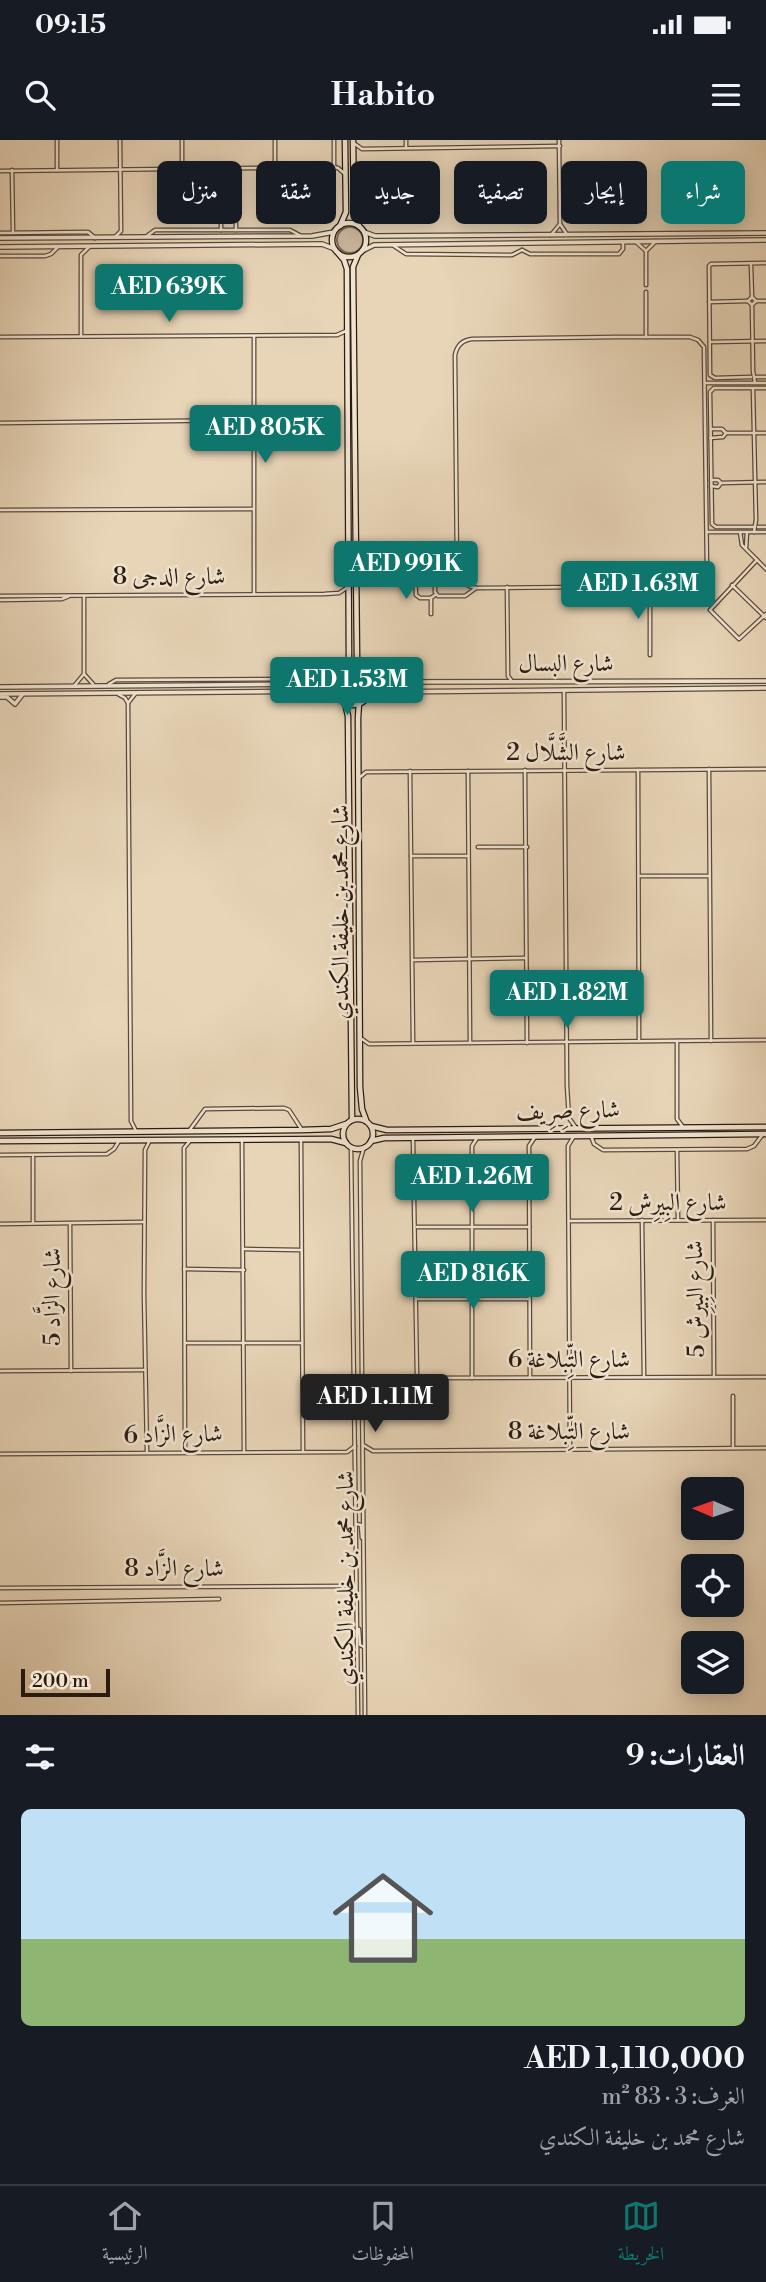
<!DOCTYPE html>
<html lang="ar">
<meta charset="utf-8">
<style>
:root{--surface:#171b24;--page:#242831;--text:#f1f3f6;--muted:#9ea1a6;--line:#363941;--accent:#0f766e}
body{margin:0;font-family:"Libre Bodoni",Amiri,serif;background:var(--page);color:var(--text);direction:rtl;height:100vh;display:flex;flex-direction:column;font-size:26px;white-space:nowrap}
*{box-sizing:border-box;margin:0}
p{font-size:23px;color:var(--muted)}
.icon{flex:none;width:38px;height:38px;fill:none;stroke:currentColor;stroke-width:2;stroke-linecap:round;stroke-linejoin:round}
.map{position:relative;height:1575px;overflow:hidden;direction:ltr}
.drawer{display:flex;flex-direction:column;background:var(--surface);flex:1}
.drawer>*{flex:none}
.banner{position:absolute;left:21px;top:21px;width:724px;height:63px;direction:rtl;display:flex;gap:14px}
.needle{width:46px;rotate:272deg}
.tools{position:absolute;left:681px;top:1337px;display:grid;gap:14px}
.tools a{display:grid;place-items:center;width:63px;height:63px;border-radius:10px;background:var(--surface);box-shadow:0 4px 18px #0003;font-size:35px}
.scale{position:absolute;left:21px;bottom:18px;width:89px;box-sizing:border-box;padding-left:7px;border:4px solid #2b1b10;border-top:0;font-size:19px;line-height:24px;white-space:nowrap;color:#2b1b10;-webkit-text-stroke:5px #f0e4d1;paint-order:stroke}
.price{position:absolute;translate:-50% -60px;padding:0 16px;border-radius:7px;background:var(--accent);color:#fff;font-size:23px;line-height:46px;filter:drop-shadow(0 2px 4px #0008)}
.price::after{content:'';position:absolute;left:50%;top:42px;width:21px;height:16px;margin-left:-10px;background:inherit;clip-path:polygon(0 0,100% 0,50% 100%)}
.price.selected{background:#222;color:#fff}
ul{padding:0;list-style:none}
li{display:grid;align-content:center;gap:14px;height:371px;padding:0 21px}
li+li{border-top:2px solid var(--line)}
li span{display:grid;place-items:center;height:217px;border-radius:10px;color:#555}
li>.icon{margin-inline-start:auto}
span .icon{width:126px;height:126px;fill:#fffc;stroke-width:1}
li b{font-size:30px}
h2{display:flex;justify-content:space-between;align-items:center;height:84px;padding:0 21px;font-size:30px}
.pill{padding:0 24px;border-radius:10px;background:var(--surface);box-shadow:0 4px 18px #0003;font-size:24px;line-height:63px}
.pill.selected{background:var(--accent);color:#fff}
.status{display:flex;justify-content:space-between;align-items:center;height:49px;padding:0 35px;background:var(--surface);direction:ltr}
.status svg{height:19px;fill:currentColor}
header{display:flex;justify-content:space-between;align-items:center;height:91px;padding:0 21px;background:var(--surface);font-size:32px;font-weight:700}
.dock{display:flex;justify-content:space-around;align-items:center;height:98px;border-top:2px solid var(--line);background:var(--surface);font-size:19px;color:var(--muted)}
.dock a{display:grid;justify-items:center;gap:4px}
.dock .selected{color:var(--accent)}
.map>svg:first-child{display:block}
.green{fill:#c8b59b;stroke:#7a6856;stroke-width:2}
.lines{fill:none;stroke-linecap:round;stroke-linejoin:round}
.minor-casing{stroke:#5a4a3a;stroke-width:5}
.tertiary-casing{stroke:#5a4a3a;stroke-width:6}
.secondary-casing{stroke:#2b1b10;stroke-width:7}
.minor{stroke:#f0e4d1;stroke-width:2.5}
.tertiary{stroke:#f0e4d1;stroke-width:3.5}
.secondary{stroke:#f0e4d1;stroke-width:4.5}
.labels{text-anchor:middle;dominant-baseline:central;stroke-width:5;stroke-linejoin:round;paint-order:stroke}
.street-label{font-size:24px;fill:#2b1b10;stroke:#f0e4d1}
</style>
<div class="status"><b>09:15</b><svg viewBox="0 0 49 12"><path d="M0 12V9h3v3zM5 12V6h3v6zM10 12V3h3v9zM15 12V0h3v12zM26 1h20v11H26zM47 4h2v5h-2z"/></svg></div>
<header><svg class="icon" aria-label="menu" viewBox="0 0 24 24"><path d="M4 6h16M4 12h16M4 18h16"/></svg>Habito<svg class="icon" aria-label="search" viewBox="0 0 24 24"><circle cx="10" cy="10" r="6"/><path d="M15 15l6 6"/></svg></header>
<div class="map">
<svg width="766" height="1575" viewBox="0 0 766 1575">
<rect width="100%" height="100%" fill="#e8d5b8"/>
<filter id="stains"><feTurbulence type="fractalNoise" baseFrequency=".00286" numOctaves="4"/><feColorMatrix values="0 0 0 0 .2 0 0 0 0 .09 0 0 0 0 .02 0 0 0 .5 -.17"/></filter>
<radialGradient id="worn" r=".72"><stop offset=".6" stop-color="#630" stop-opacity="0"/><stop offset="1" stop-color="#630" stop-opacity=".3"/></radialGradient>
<circle class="green" cx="350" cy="100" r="13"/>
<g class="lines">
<defs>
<g id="minor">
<path d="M57,0V30"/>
<path d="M182,0V29"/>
<path d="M275,0V28"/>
<path d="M334,0V27"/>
<path d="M406,0V8"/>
<path d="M559,0L560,84L566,93"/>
<path d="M355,4L362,9L560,6"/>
<path d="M221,28V90"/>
<path d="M235,28L236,90"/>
<path d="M12,30L13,93"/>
<path d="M0,31L334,27L338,28L345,34"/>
<path d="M0,93L88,92L95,98"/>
<path d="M551,95L560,84"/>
<path d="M116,96L121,91L120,0"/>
<path d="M147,96L155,90H290L301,96"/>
<path d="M636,102L646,111"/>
<path d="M394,106L406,114L512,115L522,110"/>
<path d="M522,110L530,114H619L623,109V102"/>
<path d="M0,116H45L51,114L57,108"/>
<path d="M751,125L752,157"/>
<path d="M646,145V111L656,101"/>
<path d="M646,152V197"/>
<path d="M756,161H766"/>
<path d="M709,162L748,161"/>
<path d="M752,165L756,161L752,157L748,161L752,165L753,231L755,243"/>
<path d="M81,195V115L89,107"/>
<path d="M254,196V454"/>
<path d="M0,197L337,195L346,191"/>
<path d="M616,197H690L698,200L704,207L707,431C703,446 692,446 678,446L476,448C465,446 459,441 457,430L455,215C457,205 463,200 472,199Z"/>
<path d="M710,202L766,201"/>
<path d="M751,237L715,238L710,235L709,126L711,124L766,123"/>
<path d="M755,237H766"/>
<path d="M706,243H766"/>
<path d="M753,249L756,380L754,392"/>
<path d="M0,283L253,280"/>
<path d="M726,293H766"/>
<path d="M710,298L723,297L726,293L722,289H711"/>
<path d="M711,340H718L721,343L718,347L711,346"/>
<path d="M721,343L766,342"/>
<path d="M0,370L252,369"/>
<path d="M754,387H716L712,384L710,252L714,248H766"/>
<path d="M758,387H766"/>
<path d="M707,392H766"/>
<path d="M740,392L742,405L766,429"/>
<path d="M746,408L747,392"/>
<path d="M757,420L710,470L739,499L766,474"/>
<path d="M417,428L435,429V452L438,456H465L476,448"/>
<path d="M415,434L416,455L420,458H431"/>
<path d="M732,445L766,478"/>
<path d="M507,447L508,536L511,540"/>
<path d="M0,456L324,454L339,453L348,447"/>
<path d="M0,460L62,459L69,456"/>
<path d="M431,474V458L435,455"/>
<path d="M650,515V446"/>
<path d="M84,534L93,544"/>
<path d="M109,544L116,540L295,539L306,544"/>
<path d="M74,546L84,534V456"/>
<path d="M564,550L567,946L569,978L576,988"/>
<path d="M118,554L125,558L128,563"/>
<path d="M135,554L128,563L131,981L136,991"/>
<path d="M709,629L711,901"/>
<path d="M525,630L527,903"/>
<path d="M638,630L639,901"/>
<path d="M410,631L413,903"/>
<path d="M468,631L470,903"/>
<path d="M359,638L366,632L766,629"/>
<path d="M478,707H527"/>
<path d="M411,716H467"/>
<path d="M640,736H709"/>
<path d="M414,820L526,818"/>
<path d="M362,899L369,904L766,900"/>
<path d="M677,901V979L683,987"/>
<path d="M189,991L205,969L284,968L289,970L302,990"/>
<path d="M591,996L594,1004L603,1010L747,1009L754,1006L763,994"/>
<path d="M413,998L417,1238"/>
<path d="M301,999L303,1311"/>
<path d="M242,1000L244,1312"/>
<path d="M351,1007L358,1575"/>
<path d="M364,1007L360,1021L365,1575"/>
<path d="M677,1010L678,1080"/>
<path d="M0,1015L107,1014L114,1009L119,1001"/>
<path d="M33,1017V1083"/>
<path d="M642,1080L644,1237"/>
<path d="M713,1080L714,1237"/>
<path d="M569,1081L766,1080"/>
<path d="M70,1083L71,1231"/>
<path d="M0,1084L144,1082"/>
<path d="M417,1087H529"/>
<path d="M244,1109L300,1110"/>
<path d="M184,1129L244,1130"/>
<path d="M416,1159H528"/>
<path d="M186,1203H302"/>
<path d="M0,1231L144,1230"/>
<path d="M530,1237L529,1006L535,997"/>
<path d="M472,1238V1006L477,998"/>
<path d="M363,1247L372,1240L417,1238L766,1237"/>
<path d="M363,1305L373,1311L766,1308"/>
<path d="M733,1308V1256"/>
<path d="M570,1309L568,1006L574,996"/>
<path d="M147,1312L144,1154L145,1010L149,1002"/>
<path d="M185,1312L184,1008L189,1002"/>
<path d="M0,1314L347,1312L355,1306"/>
<path d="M356,1384L361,1385L362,1398"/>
<path d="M0,1448L349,1446"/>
<path d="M0,1463L219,1459"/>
<path d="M359,1489L360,1505L364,1507"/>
</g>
<g id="tertiary">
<path d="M364,92L375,96L766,93"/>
<path d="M0,98L312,96L334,92"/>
<path d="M0,107L322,104L335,109"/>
<path d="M362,111L374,105L766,100"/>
<path d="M367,539L381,542L766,541"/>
<path d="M0,547L306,544L338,541"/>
<path d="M0,554L326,551L338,555"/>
<path d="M368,554L381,552L766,548"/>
<path d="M0,557H7L15,564L22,555"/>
</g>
<g id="secondary">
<path d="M353,0L354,72L359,86"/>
<circle cx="349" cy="100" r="17"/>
<path d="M340,86L346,72L345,0"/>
<path d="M339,114L344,120L347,129L349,523L346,532"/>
<path d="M358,115L353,127L357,520L360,533"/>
<circle cx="353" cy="548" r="17"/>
<path d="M345,563L348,576L352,980"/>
<path d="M359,563L358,578L360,947L362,969L366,980"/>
<circle cx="358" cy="994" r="15"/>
<path d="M371,986L387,990L766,987"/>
<path d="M0,993L302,990L331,989L346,984"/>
<path d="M0,1001L331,999L346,1003"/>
<path d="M371,1001L384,998L766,994"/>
</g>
</defs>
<use href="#minor" class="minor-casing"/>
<use href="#tertiary" class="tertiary-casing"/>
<use href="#secondary" class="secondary-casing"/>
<use href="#minor" class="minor"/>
<use href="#tertiary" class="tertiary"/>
<use href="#secondary" class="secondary"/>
</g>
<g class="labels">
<g class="street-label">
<text x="169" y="437">شارع الدجى 8</text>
<text x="566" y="524">شارع البسال</text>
<text x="566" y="613">شارع الشَّلَّال 2</text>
<text transform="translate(341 772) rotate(-90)">شارع محمد بن خليفة الكندي</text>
<text transform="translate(568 971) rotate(-1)">شارع صِرِيف</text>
<text x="668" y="1063">شارع البِيرِش 2</text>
<text transform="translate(53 1157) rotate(-90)">شارع الزَّاد 5</text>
<text transform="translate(696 1159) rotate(-91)">شارع البِيرِش 5</text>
<text x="569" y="1220">شارع التِّبلاغة 6</text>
<text x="569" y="1292">شارع التِّبلاغة 8</text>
<text transform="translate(173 1295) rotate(-1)">شارع الزَّاد 6</text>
<text x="174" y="1429">شارع الزَّاد 8</text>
<text transform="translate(346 1438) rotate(-90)">شارع محمد بن خليفة الكندي</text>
</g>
</g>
<rect width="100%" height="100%" filter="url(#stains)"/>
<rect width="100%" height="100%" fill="url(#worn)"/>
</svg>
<div class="tools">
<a><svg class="needle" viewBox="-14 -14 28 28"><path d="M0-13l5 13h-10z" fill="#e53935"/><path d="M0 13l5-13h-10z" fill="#9ea1a6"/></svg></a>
<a><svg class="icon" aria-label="locate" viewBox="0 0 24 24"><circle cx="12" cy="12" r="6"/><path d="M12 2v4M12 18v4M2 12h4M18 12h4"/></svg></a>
<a><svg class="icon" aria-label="layers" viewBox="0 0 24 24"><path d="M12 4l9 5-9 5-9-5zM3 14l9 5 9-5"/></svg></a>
</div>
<div class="scale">200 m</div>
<b class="price" style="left:169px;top:184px">AED 639K</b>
<b class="price" style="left:265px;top:325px">AED 805K</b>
<b class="price" style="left:406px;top:461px">AED 991K</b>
<b class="price" style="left:638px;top:481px">AED 1.63M</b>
<b class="price" style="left:347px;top:577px">AED 1.53M</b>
<b class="price" style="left:567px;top:890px">AED 1.82M</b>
<b class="price" style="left:472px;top:1074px">AED 1.26M</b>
<b class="price" style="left:473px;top:1171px">AED 816K</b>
<b class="price selected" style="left:375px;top:1294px">AED 1.11M</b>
<div class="banner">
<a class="pill selected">شراء</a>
<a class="pill">إيجار</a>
<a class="pill">تصفية</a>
<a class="pill">جديد</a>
<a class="pill">شقة</a>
<a class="pill">منزل</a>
</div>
</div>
<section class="drawer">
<h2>العقارات: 9<svg class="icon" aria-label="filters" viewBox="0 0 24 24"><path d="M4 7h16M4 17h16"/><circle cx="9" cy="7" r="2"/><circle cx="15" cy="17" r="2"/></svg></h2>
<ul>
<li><span style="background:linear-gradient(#bfe0f5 60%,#8fb573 0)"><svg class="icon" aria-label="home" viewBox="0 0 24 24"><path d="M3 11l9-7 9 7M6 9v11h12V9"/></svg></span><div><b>AED 1,110,000</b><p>الغرف: 3 · 83 m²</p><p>شارع محمد بن خليفة الكندي</p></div></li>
</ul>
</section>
<nav class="dock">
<a class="selected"><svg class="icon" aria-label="map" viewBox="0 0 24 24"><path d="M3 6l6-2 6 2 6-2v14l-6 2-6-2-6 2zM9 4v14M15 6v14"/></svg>الخريطة</a>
<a><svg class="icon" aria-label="saved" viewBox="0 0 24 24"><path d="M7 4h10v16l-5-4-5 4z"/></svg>المحفوظات</a>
<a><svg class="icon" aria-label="home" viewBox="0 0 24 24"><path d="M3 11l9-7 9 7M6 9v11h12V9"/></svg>الرئيسية</a>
</nav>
